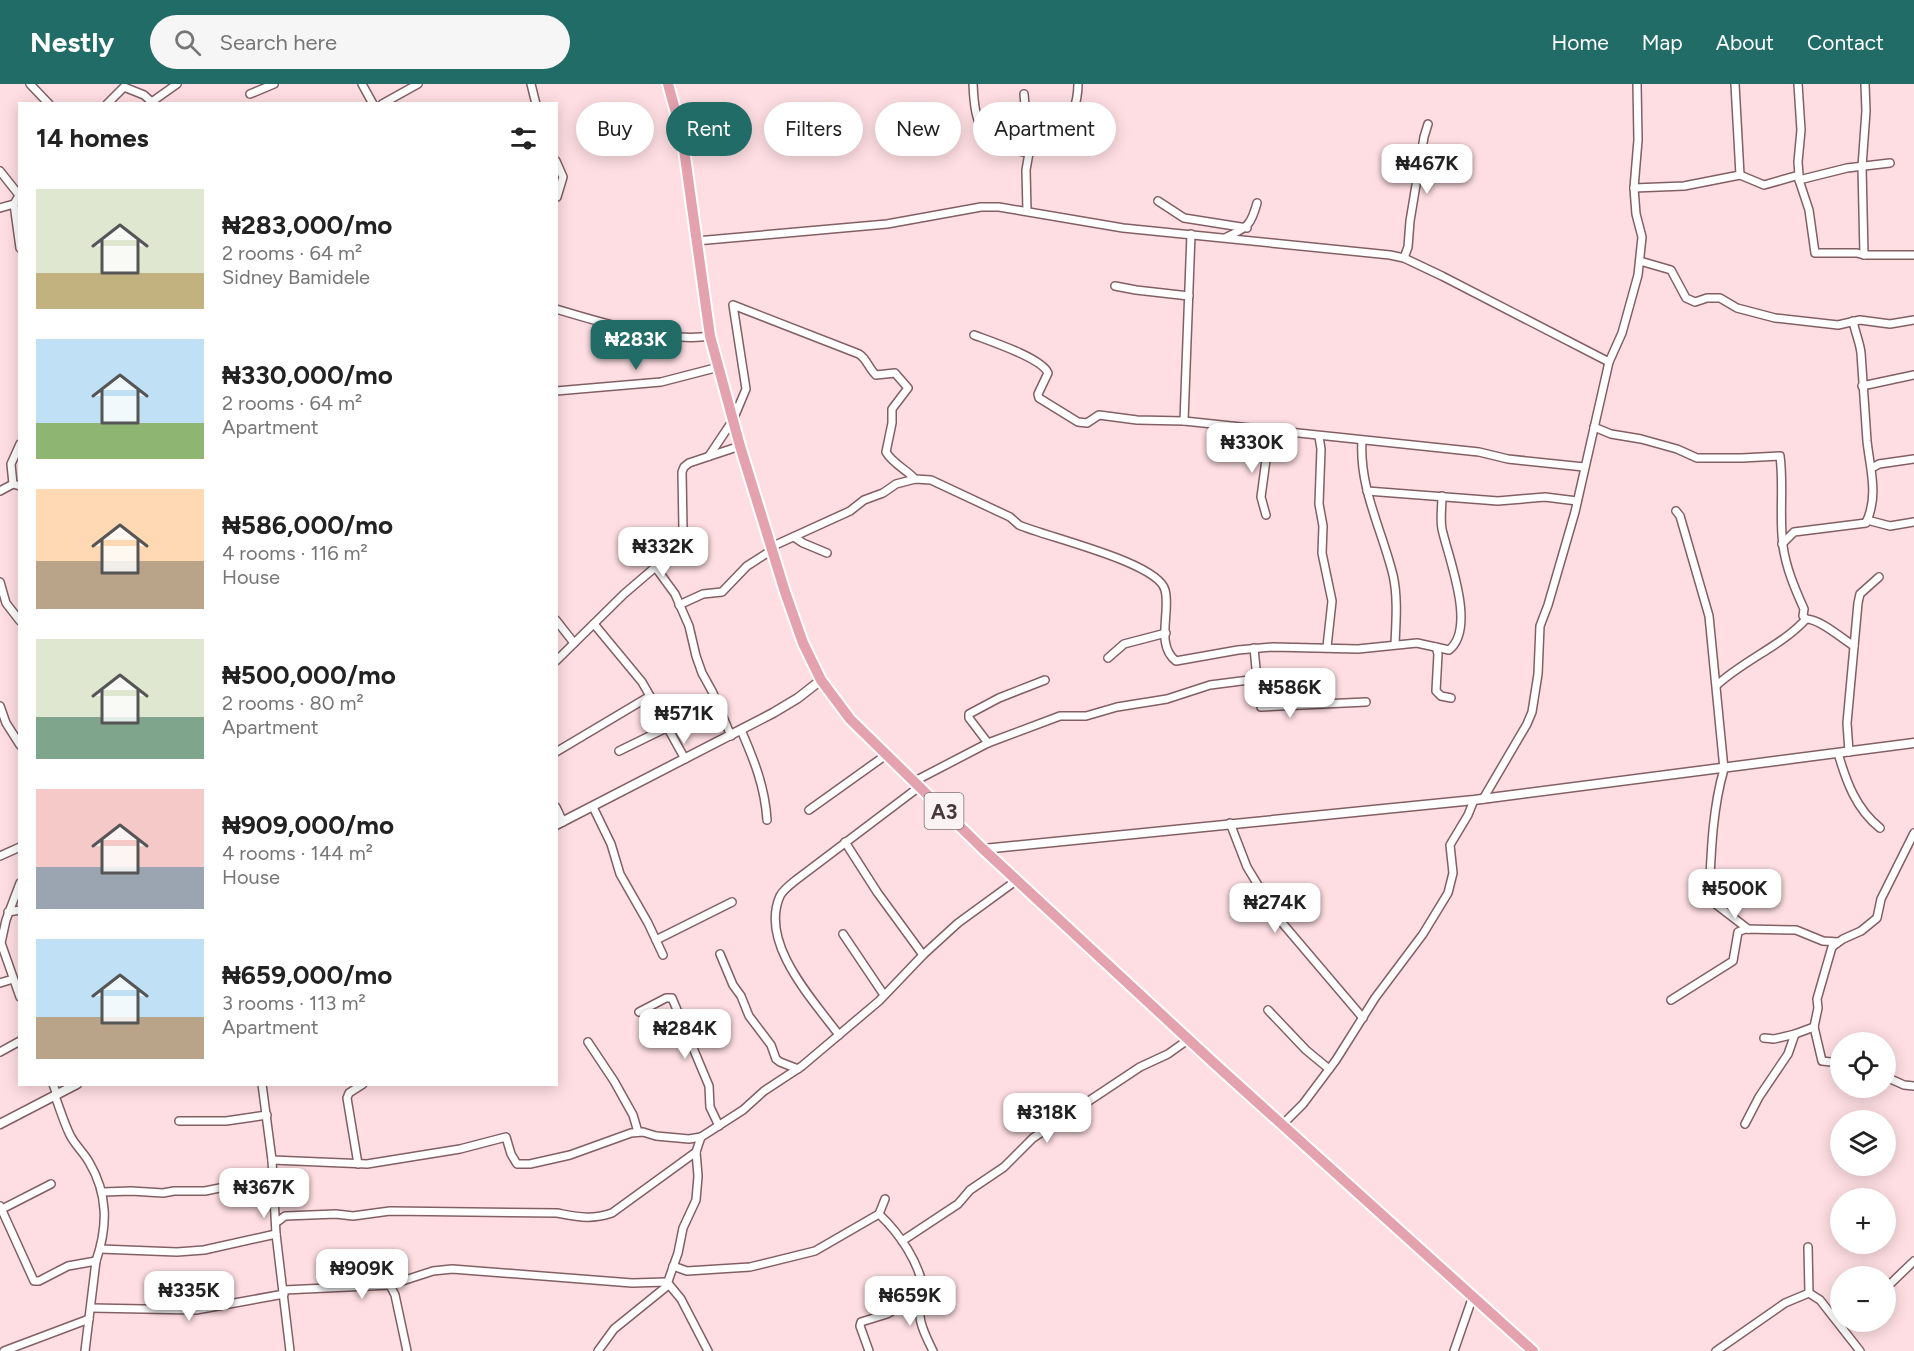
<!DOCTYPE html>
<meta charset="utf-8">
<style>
:root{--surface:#fff;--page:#f6f6f6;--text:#222;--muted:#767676;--accent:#216c67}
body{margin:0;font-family:Figtree,sans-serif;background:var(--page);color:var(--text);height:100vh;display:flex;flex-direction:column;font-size:22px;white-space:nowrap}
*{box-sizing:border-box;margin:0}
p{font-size:20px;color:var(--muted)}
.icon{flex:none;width:33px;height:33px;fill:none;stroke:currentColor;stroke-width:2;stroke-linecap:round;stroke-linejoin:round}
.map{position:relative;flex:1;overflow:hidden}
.side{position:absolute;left:18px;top:18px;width:540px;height:984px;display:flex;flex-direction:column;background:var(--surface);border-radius:0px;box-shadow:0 3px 15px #0003}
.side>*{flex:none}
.hud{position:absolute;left:576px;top:18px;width:570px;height:54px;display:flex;gap:12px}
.tools{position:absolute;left:1830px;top:948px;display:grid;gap:12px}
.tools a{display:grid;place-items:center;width:66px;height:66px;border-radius:50%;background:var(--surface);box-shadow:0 3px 15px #0003;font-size:30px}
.price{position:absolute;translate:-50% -51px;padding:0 14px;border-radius:12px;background:#fff;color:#222;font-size:20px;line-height:39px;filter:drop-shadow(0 2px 3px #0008)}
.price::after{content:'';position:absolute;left:50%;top:36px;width:18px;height:14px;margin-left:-9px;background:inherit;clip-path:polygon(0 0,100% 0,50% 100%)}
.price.on{background:var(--accent);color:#fff}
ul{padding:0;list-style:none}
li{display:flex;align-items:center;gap:18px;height:150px;padding:0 18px}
li span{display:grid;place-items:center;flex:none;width:168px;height:120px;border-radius:0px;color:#555}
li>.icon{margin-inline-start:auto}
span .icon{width:72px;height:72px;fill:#fffc;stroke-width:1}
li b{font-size:26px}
h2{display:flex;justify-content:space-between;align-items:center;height:72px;padding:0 18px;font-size:26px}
.chip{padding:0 21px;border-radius:27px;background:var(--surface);box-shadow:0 3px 15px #0003;font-size:21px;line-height:54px}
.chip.on{background:var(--accent);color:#fff}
header{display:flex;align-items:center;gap:36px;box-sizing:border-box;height:84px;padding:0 30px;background:var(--accent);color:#fff}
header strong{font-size:28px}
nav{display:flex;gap:33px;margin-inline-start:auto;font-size:21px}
.search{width:420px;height:54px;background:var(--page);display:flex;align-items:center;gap:15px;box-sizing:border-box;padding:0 21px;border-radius:33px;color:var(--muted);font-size:22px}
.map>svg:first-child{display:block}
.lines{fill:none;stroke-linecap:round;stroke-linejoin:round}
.minor-casing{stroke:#825f64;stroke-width:10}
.tertiary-casing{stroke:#825f64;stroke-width:11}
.trunk-casing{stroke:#fff;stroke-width:14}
.minor{stroke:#fff;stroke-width:7}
.tertiary{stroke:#fff;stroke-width:8}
.trunk{stroke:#e4a2ae;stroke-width:10}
.labels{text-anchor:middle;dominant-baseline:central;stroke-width:4.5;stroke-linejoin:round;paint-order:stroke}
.shield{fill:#faf2f3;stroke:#7d7072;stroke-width:1.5}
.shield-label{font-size:21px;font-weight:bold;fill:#48383a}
</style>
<header>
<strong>Nestly</strong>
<div class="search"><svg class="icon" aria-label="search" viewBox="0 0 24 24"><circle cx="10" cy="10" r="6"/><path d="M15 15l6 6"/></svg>Search here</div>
<nav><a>Home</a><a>Map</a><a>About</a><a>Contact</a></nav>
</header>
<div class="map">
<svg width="1914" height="1267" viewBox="0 0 1914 1267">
<rect width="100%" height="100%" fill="#fedee2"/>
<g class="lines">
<defs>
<g id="minor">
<path d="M30,0L49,20"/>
<path d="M362,0L373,20"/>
<path d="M531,0L536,20"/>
<path d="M973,0C975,45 982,60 1029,69L1024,10"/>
<path d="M250,10L274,0"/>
<path d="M153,17L177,0"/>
<path d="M107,20L124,3L144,11L154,20"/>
<path d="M382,20L418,0"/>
<path d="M556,77L563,93L557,113"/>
<path d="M0,87L19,111"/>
<path d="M1740,91L1764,101L1799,91L1798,78L1801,46L1798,0"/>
<path d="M1799,93V96L1847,84L1890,79"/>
<path d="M1799,96L1809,126L1815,169H1857L1864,171H1914"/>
<path d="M1634,104L1684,102L1740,91L1735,0"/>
<path d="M20,110L14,120L20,164"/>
<path d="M1158,117L1184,134L1247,144"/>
<path d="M0,124L14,120"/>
<path d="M1027,127L1026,86L1029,69C1038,64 1051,60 1058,53C1071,40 1078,18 1078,0"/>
<path d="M1191,150L1184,337L1479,368L1508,375L1584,383"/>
<path d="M1227,153C1248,143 1251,141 1257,119"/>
<path d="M696,157L887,140L981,123H999L1123,144L1390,171L1404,174L1442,192L1609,278"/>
<path d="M1864,171L1862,83L1866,27L1865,0"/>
<path d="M1404,174L1408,163L1410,137L1424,53L1428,40"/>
<path d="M1640,177L1671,186L1686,214L1695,218L1707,214H1720L1737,224L1775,234L1838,241L1860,236L1890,240L1914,236"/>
<path d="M1115,202L1136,206L1189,212"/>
<path d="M556,225C599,238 667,259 710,252"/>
<path d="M974,251C990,257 1042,274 1048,289L1038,310L1039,314L1078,338L1087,339L1099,331L1137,336L1184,337"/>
<path d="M1862,302L1914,291"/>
<path d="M556,307L661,298L719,283"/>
<path d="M1594,343L1611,350L1641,355L1677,365L1697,374H1742L1780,372C1784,402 1779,432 1783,462C1786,484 1795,505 1804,525L1803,532L1806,535C1820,535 1841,554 1854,562"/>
<path d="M1319,353L1321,365L1319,420L1323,442L1322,469L1332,517L1327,563"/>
<path d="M1362,357C1359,404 1382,446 1393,491C1398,513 1396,538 1395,560"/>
<path d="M709,372L733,336L746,305L733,221L859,270C867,275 869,285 876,291L895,289L908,304L892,325V339L886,368C893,380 906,385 915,395"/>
<path d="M1872,384L1879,380L1914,375"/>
<path d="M13,400L11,380L20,360"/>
<path d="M0,407L13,400L20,402"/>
<path d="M1367,407L1498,417L1545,413L1577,417"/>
<path d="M1676,427L1680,432L1709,532L1724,685C1712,726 1711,772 1709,815L1748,845"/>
<path d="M1266,431L1261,413L1270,346"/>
<path d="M1867,436L1890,442L1914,438"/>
<path d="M794,453L803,459L827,469"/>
<path d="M1782,460L1794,448L1866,439C1879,411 1870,385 1867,357C1865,328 1863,298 1861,269C1860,259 1855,248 1853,237"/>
<path d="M771,463L850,427L864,416L883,409L896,400L915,395L931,396L1010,433L1019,441C1046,453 1158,478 1165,506C1171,528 1155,561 1176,577L1238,566L1273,563L1358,565L1417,559L1449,566C1477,544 1448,473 1442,445C1440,435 1442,423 1442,412"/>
<path d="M656,484L675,510L689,542L696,572L702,589L713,609L731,652"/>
<path d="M0,498L6,519L20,537"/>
<path d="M679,521L703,510L722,508L747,482L772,466"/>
<path d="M556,536L574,559"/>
<path d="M594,540L642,598L650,612"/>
<path d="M1436,563L1438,570L1436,607L1441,612L1451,614"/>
<path d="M1108,574L1124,560L1166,549"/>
<path d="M556,577L624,510L666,474L683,445L682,388L684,383L689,379L740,362"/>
<path d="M1257,595L1261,623L1366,618"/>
<path d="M1717,601C1744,576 1783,561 1806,535"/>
<path d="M0,622L6,639L20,661"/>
<path d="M741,646C754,676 765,703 767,736"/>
<path d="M988,659L969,634V630L999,614L1045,596"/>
<path d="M619,667L666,644"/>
<path d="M556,668L650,612L685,675"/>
<path d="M1849,668L1847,639L1858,519L1860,510L1879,493"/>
<path d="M1838,669C1846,697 1856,725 1880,744"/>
<path d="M913,698L988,659L1060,632H1086L1117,623L1167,615L1210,601L1257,595L1254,564"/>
<path d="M1483,715L1527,640L1532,628L1538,590L1540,542L1548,521L1575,428L1609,278L1622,249L1638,191L1642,153L1636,130L1634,104L1638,56L1637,0"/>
<path d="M556,723L563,738"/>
<path d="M593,723L611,760L620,790L648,839L663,871"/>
<path d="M809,726L886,671"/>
<path d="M1230,739L1247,783L1278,834L1363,934"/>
<path d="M845,758L877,808L923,871"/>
<path d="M0,772L20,763"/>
<path d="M20,799L6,836L1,859L20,913"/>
<path d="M8,828L20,826"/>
<path d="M843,850L884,911"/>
<path d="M656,856L732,818"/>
<path d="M720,870L733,901L741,912L749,932L771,961L776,975L780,978L798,985"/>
<path d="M0,899L13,895"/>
<path d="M1671,916L1733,877L1738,848L1745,845L1796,846L1823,857L1838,858"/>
<path d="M1268,926L1306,966L1329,985"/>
<path d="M639,928L666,914H672L709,1002L710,1023L719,1042"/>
<path d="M839,951C813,916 759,859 780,812C783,806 791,800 796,796L919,703"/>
<path d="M1764,954L1774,955L1795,950"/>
<path d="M588,958L614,997L633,1031L638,1048"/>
<path d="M0,968L20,957"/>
<path d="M1840,979L1822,977L1814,943L1818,924L1817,915L1832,863L1843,855L1861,847L1877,834L1881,815L1914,749"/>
<path d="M1886,993L1904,1001L1914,1002"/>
<path d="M53,1000L57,1011"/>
<path d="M262,1000L272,1076L276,1150L290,1267"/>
<path d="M55,1012C60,1025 64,1039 70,1051C75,1061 84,1069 89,1078C108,1110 108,1142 96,1177L85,1267"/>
<path d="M179,1037H226L267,1031"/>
<path d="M1283,1040L1303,1020L1336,976L1375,914L1423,850L1448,809L1453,789L1450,761L1468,731L1474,716"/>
<path d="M1745,1040L1759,1013L1788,970L1795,950L1814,943"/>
<path d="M272,1076L367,1080L460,1065L506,1053L511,1070L517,1080H530L570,1071L631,1049L643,1048L656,1052L689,1055L701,1053L743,1026L764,1007L802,982L879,917L923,871L958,839L1017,796"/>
<path d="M358,1080L347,1014L349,1009L363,1000"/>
<path d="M103,1108L131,1107L163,1109L174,1107H205L273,1093"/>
<path d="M0,1122L34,1197H39L68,1182L96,1177"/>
<path d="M2,1125L51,1100"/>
<path d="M277,1138L285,1132L336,1130L353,1132L390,1127L557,1129C579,1133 591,1136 612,1129L696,1068"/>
<path d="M902,1157L958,1120L970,1106L1004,1083L1033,1054L1140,983L1168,970L1189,955"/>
<path d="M1808,1163L1809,1209"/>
<path d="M100,1165L177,1168L204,1166L276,1150"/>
<path d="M673,1182L687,1187L750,1183L815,1167L879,1130L885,1115"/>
<path d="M390,1201L433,1187L452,1185L632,1199L667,1198L681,1215L708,1267"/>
<path d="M1886,1204L1914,1177"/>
<path d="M284,1206L390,1201L395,1211L407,1267"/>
<path d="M922,1210C925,1218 922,1221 920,1229C919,1240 928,1257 933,1267"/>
<path d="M91,1224L196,1226L284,1210"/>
<path d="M4,1267L89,1235"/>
<path d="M598,1267L614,1245L666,1203L678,1169L683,1144L696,1116L698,1092L696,1068L701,1053"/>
<path d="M869,1267L860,1242L861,1238L887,1230L922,1210L924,1207C919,1178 900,1150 879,1130"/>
<path d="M1454,1267L1473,1212"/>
<path d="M1716,1267L1785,1219L1809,1209L1820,1216L1860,1267"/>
</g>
<g id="tertiary">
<path d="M556,741L773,629L798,614L821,596"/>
<path d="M983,765L1474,716L1914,659"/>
<path d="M0,1040L77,1000"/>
</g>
<path id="trunk" d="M668,0L682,51L710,252L740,362L785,508L803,559L821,596L850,635L983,765L1215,980L1533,1267"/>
</defs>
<use href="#minor" class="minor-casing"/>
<use href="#tertiary" class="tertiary-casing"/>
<use href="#trunk" class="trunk-casing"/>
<use href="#minor" class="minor"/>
<use href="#tertiary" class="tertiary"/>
<use href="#trunk" class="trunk"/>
</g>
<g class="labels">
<rect class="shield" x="924.5" y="709" width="39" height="36" rx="4.5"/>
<g class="shield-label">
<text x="944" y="727">A3</text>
</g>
</g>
</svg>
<div class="tools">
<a><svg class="icon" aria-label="locate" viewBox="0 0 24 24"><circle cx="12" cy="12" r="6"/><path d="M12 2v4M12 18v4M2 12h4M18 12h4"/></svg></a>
<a><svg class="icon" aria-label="layers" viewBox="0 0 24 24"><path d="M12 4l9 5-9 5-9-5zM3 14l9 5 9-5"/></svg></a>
<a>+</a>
<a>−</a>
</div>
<b class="price" style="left:1427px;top:111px">₦467K</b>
<b class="price on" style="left:636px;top:287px">₦283K</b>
<b class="price" style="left:1252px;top:390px">₦330K</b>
<b class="price" style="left:663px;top:494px">₦332K</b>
<b class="price" style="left:1290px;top:635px">₦586K</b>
<b class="price" style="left:684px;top:661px">₦571K</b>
<b class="price" style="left:1735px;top:836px">₦500K</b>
<b class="price" style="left:1275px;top:850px">₦274K</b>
<b class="price" style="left:685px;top:976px">₦284K</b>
<b class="price" style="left:1047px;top:1060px">₦318K</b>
<b class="price" style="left:264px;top:1135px">₦367K</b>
<b class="price" style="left:362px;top:1216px">₦909K</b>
<b class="price" style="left:189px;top:1238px">₦335K</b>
<b class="price" style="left:910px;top:1243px">₦659K</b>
<div class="hud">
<a class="chip">Buy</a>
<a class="chip on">Rent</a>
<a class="chip">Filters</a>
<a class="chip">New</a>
<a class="chip">Apartment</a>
</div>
<section class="side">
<h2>14 homes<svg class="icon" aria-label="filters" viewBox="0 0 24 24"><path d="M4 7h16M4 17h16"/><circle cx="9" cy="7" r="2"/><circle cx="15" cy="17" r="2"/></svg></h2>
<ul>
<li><span style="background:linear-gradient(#dfe7d0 70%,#c2b280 0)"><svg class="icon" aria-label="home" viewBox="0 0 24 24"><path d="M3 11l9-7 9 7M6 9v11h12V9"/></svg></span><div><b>₦283,000/mo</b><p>2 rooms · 64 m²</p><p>Sidney Bamidele</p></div></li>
<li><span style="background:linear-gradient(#bfe0f5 70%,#8fb573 0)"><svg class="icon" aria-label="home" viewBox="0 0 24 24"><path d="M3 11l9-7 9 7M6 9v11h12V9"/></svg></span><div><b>₦330,000/mo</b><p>2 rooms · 64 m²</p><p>Apartment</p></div></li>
<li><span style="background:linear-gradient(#ffd9b3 60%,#b9a48a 0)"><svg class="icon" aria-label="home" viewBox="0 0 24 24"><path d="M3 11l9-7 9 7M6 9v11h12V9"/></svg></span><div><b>₦586,000/mo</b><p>4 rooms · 116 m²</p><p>House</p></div></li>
<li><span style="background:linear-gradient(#dfe7d0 65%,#7fa58c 0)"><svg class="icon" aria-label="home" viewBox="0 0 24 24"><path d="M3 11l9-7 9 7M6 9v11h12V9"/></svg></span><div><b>₦500,000/mo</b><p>2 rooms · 80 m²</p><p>Apartment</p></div></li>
<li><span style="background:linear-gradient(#f6c9c9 65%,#9aa5b1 0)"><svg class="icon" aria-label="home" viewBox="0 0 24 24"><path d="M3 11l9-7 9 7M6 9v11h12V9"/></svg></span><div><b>₦909,000/mo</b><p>4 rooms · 144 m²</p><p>House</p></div></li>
<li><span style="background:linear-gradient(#bfe0f5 65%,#b9a48a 0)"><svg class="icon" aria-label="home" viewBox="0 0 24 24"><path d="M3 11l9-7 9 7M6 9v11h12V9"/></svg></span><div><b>₦659,000/mo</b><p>3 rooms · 113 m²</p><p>Apartment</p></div></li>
</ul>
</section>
</div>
